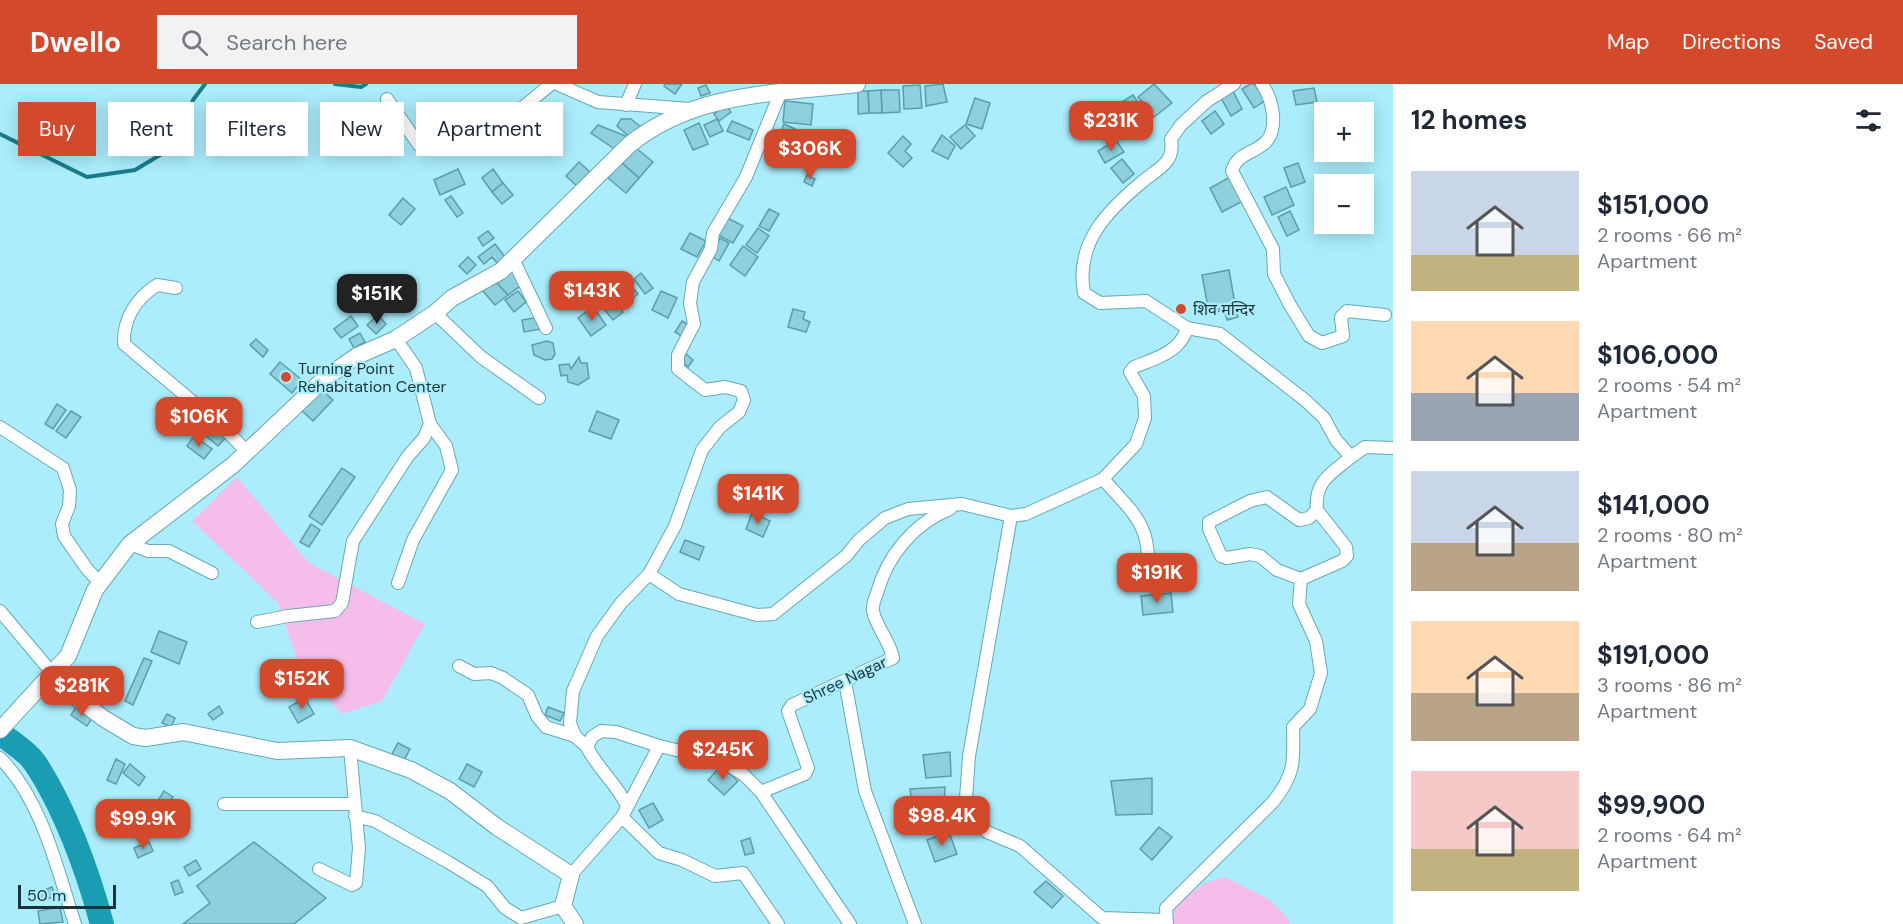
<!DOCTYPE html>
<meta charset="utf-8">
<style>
:root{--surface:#fff;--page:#f2f2f3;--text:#1f2937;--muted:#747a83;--accent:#d3492b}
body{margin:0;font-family:"DM Sans","Noto Sans Devanagari",sans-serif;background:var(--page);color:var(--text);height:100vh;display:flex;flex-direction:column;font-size:22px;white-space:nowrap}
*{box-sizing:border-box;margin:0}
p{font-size:20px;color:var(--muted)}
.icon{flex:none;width:33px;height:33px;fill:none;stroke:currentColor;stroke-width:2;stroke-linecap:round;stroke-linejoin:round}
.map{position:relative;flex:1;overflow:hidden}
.drawer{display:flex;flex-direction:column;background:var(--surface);width:510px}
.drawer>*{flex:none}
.guide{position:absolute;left:18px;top:18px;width:570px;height:54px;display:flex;gap:12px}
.fabs{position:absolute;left:1314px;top:18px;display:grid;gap:12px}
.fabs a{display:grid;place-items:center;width:60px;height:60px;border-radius:0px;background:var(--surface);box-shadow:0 3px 15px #0003;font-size:30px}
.scale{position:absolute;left:18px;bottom:15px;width:98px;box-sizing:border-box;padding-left:6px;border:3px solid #183339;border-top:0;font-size:16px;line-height:21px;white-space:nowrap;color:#183339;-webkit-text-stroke:4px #abedfc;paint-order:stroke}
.price{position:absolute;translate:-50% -51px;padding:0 14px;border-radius:12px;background:var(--accent);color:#fff;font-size:20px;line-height:39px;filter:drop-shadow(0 2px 3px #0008)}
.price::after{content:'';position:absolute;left:50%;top:36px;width:18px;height:14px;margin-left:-9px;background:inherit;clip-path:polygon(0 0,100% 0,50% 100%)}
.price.on{background:#222;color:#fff}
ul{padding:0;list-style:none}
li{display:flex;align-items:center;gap:18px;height:150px;padding:0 18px}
li span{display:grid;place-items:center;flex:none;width:168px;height:120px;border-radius:0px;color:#555}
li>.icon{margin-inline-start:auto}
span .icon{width:72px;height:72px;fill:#fffc;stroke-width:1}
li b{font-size:26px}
h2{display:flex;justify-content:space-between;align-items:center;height:72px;padding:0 18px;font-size:26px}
.chip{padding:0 21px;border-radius:0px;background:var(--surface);box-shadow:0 3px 15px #0003;font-size:21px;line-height:54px}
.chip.on{background:var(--accent);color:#fff}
header{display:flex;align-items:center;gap:36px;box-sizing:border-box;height:84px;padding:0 30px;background:var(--accent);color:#fff}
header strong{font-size:28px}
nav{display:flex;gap:33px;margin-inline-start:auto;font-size:21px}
.search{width:420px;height:54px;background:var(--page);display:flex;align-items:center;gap:15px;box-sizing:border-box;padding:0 21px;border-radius:0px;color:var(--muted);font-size:22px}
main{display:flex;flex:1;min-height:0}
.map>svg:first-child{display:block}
.green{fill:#f5beea}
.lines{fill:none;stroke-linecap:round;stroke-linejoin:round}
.stream{stroke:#197c8e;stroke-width:4}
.river{stroke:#1a9cb3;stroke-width:24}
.building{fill:#8fd0df;stroke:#5d9dab;stroke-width:1.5}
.street-casing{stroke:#68a8b7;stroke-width:14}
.secondary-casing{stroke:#68a8b7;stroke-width:18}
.street{stroke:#fff;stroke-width:12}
.secondary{stroke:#fff;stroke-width:16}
.poi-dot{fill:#d3492b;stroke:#abedfc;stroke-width:2}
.labels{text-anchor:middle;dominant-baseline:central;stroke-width:4.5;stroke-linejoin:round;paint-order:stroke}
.poi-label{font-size:16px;fill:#183339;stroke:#abedfc;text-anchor:start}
.street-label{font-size:16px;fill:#183339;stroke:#abedfc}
</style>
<header>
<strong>Dwello</strong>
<div class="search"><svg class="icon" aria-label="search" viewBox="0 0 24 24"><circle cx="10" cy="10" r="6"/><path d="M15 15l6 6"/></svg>Search here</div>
<nav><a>Map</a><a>Directions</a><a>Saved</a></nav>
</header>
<main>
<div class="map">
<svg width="1393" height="840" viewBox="0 0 1393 840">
<rect width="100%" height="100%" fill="#abedfc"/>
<g class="green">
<path d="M237,393L309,479L425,540L382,617L342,630L300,584L278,519L192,437Z"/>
<path d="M1225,793L1270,816L1289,836V840H1173L1171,824L1205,799Z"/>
</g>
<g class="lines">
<g class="stream">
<path d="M335,0L361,3L366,0"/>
<path d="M0,50L87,93L135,86L175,62L193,16L205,0"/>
</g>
<path class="river" d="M0,649C11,658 27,667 35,679C65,724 88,788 102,840"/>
</g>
<g class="building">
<path d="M665,0H682L675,10L664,2Z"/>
<path d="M943,0L947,18L926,22L925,2Z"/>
<path d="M1154,0L1172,19L1154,33L1138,13Z"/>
<path d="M1250,0H1254L1266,16L1254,24L1242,5Z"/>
<path d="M706,1L710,9L701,12L698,4Z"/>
<path d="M920,1L922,24L904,25L903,2Z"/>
<path d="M1314,4L1317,18L1296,21L1293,7Z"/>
<path d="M881,6H899L900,28L882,29Z"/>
<path d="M881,6L882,29H869L868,7Z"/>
<path d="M858,7H868L869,29L858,30Z"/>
<path d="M1233,7L1242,25L1231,32L1221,14Z"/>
<path d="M1133,11L1143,26L1122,40L1112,24Z"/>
<path d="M975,14L990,19L982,45L966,40Z"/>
<path d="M785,17L813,20L811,41L783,38Z"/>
<path d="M1363,20L1370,53L1364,54V28H1326Z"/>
<path d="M726,21L731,28L719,37L714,30Z"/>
<path d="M1215,27L1224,40L1211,50L1202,37Z"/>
<path d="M1324,29V63H1322L1315,31Z"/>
<path d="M621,35H631L641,43L631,54L617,42Z"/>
<path d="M717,35L723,47L710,53L704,41Z"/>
<path d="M732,37L753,46L749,56L727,47Z"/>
<path d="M699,39L708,60L693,66L684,46Z"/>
<path d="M784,40L802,48L791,75L773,68Z"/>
<path d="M598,41L626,52L616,66L591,49Z"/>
<path d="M965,41L975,52L961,65L950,53Z"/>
<path d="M942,51L955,62L948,75L932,67Z"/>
<path d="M814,52L830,58L824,73L808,66Z"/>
<path d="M903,52L911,60L905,67L912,74L903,83L888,69Z"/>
<path d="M1116,56L1124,68L1105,79L1098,67Z"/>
<path d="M635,63L653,78L639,94L621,78Z"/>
<path d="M808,66L818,70L811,87L801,82Z"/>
<path d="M1122,75L1134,90L1123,99L1111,84Z"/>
<path d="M579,78L592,90L579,104L566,92Z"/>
<path d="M621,78L639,94L626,109L608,94Z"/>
<path d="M1298,79L1305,98L1291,103L1284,84Z"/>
<path d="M458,85L465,100L440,111L434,96Z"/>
<path d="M493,85L503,99L492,108L482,94Z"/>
<path d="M807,91L815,95L812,102L804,98Z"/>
<path d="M1230,93L1243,117L1222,128L1210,104Z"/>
<path d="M503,99L513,111L502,120L492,108Z"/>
<path d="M1286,103L1294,121L1272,131L1264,113Z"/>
<path d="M451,112L463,129L457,133L445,116Z"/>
<path d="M403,114L415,125L401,141L389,131Z"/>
<path d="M769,125L779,130L769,147L759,142Z"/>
<path d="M1290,127L1299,146L1287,152L1278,133Z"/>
<path d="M724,132L743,142L733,159L715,149Z"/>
<path d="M758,144L769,152L757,169L746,161Z"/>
<path d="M488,147L494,154L483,162L478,154Z"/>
<path d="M690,149L706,157L697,173L681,165Z"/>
<path d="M720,154L729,159L719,177L710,171Z"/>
<path d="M495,160L505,173L497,179L492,173L484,180L478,173Z"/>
<path d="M743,162L758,173L745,192L730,181Z"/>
<path d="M468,173L476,181L467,190L459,182Z"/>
<path d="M512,182L524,199L508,211L494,196Z"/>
<path d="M1229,186L1235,220L1219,223L1220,227L1209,229L1202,191Z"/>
<path d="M641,189L653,204L645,210L634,195Z"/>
<path d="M494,196L508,211L495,221L482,206Z"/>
<path d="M628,198L638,210L625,220L616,207Z"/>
<path d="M518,207L526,218L514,228L505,216Z"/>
<path d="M661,207L677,214L668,234L652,226Z"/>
<path d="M610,211L623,228L613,236L600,220Z"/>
<path d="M593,223L606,241L591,252L578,234Z"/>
<path d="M793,225L805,228L803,235L810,238L806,248L788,243Z"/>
<path d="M1236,226L1238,233L1227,236L1225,229Z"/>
<path d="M378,231L386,240L376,250L367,241Z"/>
<path d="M351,232L358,242L341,254L334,245Z"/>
<path d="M539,233L541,245L524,248L522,236Z"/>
<path d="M682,237L690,242L683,253L675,248Z"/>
<path d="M360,249L365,258L354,264L349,255Z"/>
<path d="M256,255L268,266L263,273L250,261Z"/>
<path d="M547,257L553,259L555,270L552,275L545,276L534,271L532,261Z"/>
<path d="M686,270L693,276L688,283L681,276Z"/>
<path d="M579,273L581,279H587L589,294L578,301L568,298L567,291L561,292L559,281L569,280L571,285Z"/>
<path d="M280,278L302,296L292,309L270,290Z"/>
<path d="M319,303L333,316L313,337L299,324Z"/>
<path d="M57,320L66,326L53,345L45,340Z"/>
<path d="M71,327L81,333L66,354L56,347Z"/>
<path d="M597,327L619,336L611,355L589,347Z"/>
<path d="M208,336L227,352L218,362L199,346Z"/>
<path d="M194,352L212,365L204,375L187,362Z"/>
<path d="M342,384L355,393L322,441L309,432Z"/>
<path d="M752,429L770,437L763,453L746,445Z"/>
<path d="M311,440L320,446L309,463L300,458Z"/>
<path d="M685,456L704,463L699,476L680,468Z"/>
<path d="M1171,509L1173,528L1143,531L1141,512Z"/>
<path d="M159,547L187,558L179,580L151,568Z"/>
<path d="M144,574L152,577L133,621L125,617Z"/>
<path d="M305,614L314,630L298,639L289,623Z"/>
<path d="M219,622L223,629L213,636L208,630Z"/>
<path d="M76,623L92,634L87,642L71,631Z"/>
<path d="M548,623L564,629L560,637L545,631Z"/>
<path d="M167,630L175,634L171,643L162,639Z"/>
<path d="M398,659L410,665L404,676L392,670Z"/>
<path d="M950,668L951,692L926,694L923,671Z"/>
<path d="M116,675L125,680L116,700L107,696Z"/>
<path d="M130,680L145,693L139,702L123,689Z"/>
<path d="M467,680L482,688L474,703L459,695Z"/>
<path d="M721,682L738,697L724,711L708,696Z"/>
<path d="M1152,694V730L1116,731L1111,697Z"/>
<path d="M945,703L944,725L913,726L910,705Z"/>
<path d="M164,707L173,713L168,721L159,715Z"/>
<path d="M653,719L663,736L649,744L639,726Z"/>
<path d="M128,734L133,745L120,752L115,741Z"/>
<path d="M149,738L155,747L146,754L140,745Z"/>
<path d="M1159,743L1172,753L1152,776L1140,765Z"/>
<path d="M949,748L957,770L935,778L927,756Z"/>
<path d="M750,754L754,769L745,771L741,757Z"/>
<path d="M149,758L153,767L138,774L134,764Z"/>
<path d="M254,758L326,814L294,840H183L210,819L197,802Z"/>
<path d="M196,776L201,785L189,792L184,783Z"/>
<path d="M178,796L183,808L175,811L171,799Z"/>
<path d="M1046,797L1063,812L1052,824L1034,808Z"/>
<path d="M52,803L55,812L41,817L37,809Z"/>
<path d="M60,823L63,838L40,840L38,827Z"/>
</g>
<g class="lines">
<defs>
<g id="street">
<path d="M557,0L598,18L690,25"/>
<path d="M1262,0C1268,9 1272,20 1273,31C1276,74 1239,60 1232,87L1273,165L1274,190L1290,221L1309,252L1322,259L1343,252L1341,233L1347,227L1385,231"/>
<path d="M387,15L419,61C470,72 515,30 551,0"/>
<path d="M626,21L635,0"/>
<path d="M513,175L546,244"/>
<path d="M176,204L157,201C137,214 123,234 124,260L224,344L246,367"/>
<path d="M435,229L481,273L539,314"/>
<path d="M0,343L63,384L70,406L69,422L62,440L64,452L87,485L99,498"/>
<path d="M1351,373L1365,363L1393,364"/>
<path d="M1103,395C1134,430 1153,442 1147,493"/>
<path d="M1011,432L969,672L965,729L987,748L1020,762L1102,834L1165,836"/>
<path d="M130,460L148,467H169L212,489"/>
<path d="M649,490L679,510L757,531L773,530L846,472L859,456L885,434L908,425L962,420L1011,432L1026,430L1103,395L1136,360L1145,334L1144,312L1130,288L1134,283C1154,275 1181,268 1187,244"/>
<path d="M1301,495L1342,477L1347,472L1346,463L1317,426"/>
<path d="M398,499L413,456L452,386L446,362L430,340"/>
<path d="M0,527L53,590"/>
<path d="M257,538L288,532L335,527L342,519L353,457L408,372L424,354L430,340L416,284L396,255"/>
<path d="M459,582L474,590L491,589L503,594L528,611L537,632L546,643L575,652"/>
<path d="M845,597L865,707L915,840"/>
<path d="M587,663L575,652L570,639L573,607L597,552L621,519L649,490L675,442L702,366L720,343L739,328L744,316L741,307L725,303L705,306L678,285V271L694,240L690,219L693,198L711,165L713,149L746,93L781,7"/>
<path d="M0,674C42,716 57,785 75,840"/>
<path d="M761,708L805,690L808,684L788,627L792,621L893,574C890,557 876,543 873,527C872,522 875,514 877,509C887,472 914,439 950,425"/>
<path d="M224,720H355"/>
<path d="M626,720C616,699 597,684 587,663L592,653L601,647L616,648L659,662L720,676L743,690L761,708L850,840"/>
<path d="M355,732L375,737L448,778L487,802L505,824L521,834L563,822"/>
<path d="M622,733L659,769L682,776L715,792L743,789L778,840"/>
<path d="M319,785L352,801L356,799L359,764L350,664"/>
<path d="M571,791L622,733L659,662"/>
<path d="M1167,840L1166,824L1273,718C1295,690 1294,678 1293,643L1310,625L1321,589L1316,557L1299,520L1301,495L1277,486L1260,472L1250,470L1227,474L1221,472L1209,445V438L1250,417L1267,413L1299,436L1309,434L1317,426C1314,397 1331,390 1351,373L1336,356L1324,334L1306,317L1220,250L1187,244L1146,217L1100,219L1084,209C1075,159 1107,127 1142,98C1150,91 1161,85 1167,77C1172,71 1172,62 1171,55L1181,41L1207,17L1234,0"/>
</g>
<g id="secondary">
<path d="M53,590L64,604L103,634L133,652L146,654L183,648L277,667L350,664L411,686L450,707L497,743L571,791L563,822L575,840"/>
<path d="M0,646L68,572L95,506L130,460L233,381L325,294L357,272L396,255L435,229L452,214L501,187L629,61C696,7 777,10 857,0"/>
</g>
</defs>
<use href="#street" class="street-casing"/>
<use href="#secondary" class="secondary-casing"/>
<use href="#street" class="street"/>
<use href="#secondary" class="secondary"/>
</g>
<g class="poi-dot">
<circle cx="1181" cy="225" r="6"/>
<circle cx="286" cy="293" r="6"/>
</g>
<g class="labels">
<g class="poi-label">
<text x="1193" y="225">शिव मन्दिर</text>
<text x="298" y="284">Turning Point<tspan x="298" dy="18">Rehabitation Center</tspan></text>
</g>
<g class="street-label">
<text transform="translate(845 596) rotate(-25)">Shree Nagar</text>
</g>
</g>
</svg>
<div class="fabs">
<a>+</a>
<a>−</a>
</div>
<div class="scale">50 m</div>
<b class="price" style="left:1111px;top:68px">$231K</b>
<b class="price" style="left:810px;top:96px">$306K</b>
<b class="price" style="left:592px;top:238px">$143K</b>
<b class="price on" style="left:377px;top:241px">$151K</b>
<b class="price" style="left:199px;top:364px">$106K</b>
<b class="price" style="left:758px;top:441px">$141K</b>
<b class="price" style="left:1157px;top:520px">$191K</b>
<b class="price" style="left:302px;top:626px">$152K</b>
<b class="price" style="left:82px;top:633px">$281K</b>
<b class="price" style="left:723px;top:697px">$245K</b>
<b class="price" style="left:942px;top:763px">$98.4K</b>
<b class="price" style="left:143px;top:766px">$99.9K</b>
<div class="guide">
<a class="chip on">Buy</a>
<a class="chip">Rent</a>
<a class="chip">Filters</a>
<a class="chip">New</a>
<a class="chip">Apartment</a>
</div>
</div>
<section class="drawer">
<h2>12 homes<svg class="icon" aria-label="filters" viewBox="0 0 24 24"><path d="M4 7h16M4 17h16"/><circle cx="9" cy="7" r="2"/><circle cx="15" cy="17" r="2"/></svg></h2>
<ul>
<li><span style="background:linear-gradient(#c9d6e8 70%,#c2b280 0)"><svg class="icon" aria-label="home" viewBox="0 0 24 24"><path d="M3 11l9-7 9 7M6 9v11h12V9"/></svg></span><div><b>$151,000</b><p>2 rooms · 66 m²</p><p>Apartment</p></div></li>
<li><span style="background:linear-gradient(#ffd9b3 60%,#9aa5b1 0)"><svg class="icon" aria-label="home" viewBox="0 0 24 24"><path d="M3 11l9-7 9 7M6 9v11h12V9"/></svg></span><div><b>$106,000</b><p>2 rooms · 54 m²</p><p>Apartment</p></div></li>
<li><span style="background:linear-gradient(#c9d6e8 60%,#b9a48a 0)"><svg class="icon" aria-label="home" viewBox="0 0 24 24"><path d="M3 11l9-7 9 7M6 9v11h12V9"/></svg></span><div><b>$141,000</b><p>2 rooms · 80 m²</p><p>Apartment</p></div></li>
<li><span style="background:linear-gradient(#ffd9b3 60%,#b9a48a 0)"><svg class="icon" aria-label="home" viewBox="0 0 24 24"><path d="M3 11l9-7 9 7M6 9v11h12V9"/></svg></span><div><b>$191,000</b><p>3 rooms · 86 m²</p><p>Apartment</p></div></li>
<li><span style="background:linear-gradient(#f6c9c9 65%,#c2b280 0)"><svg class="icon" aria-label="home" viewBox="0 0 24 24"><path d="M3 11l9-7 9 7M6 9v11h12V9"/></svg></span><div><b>$99,900</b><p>2 rooms · 64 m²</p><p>Apartment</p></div></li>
</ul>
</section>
</main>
